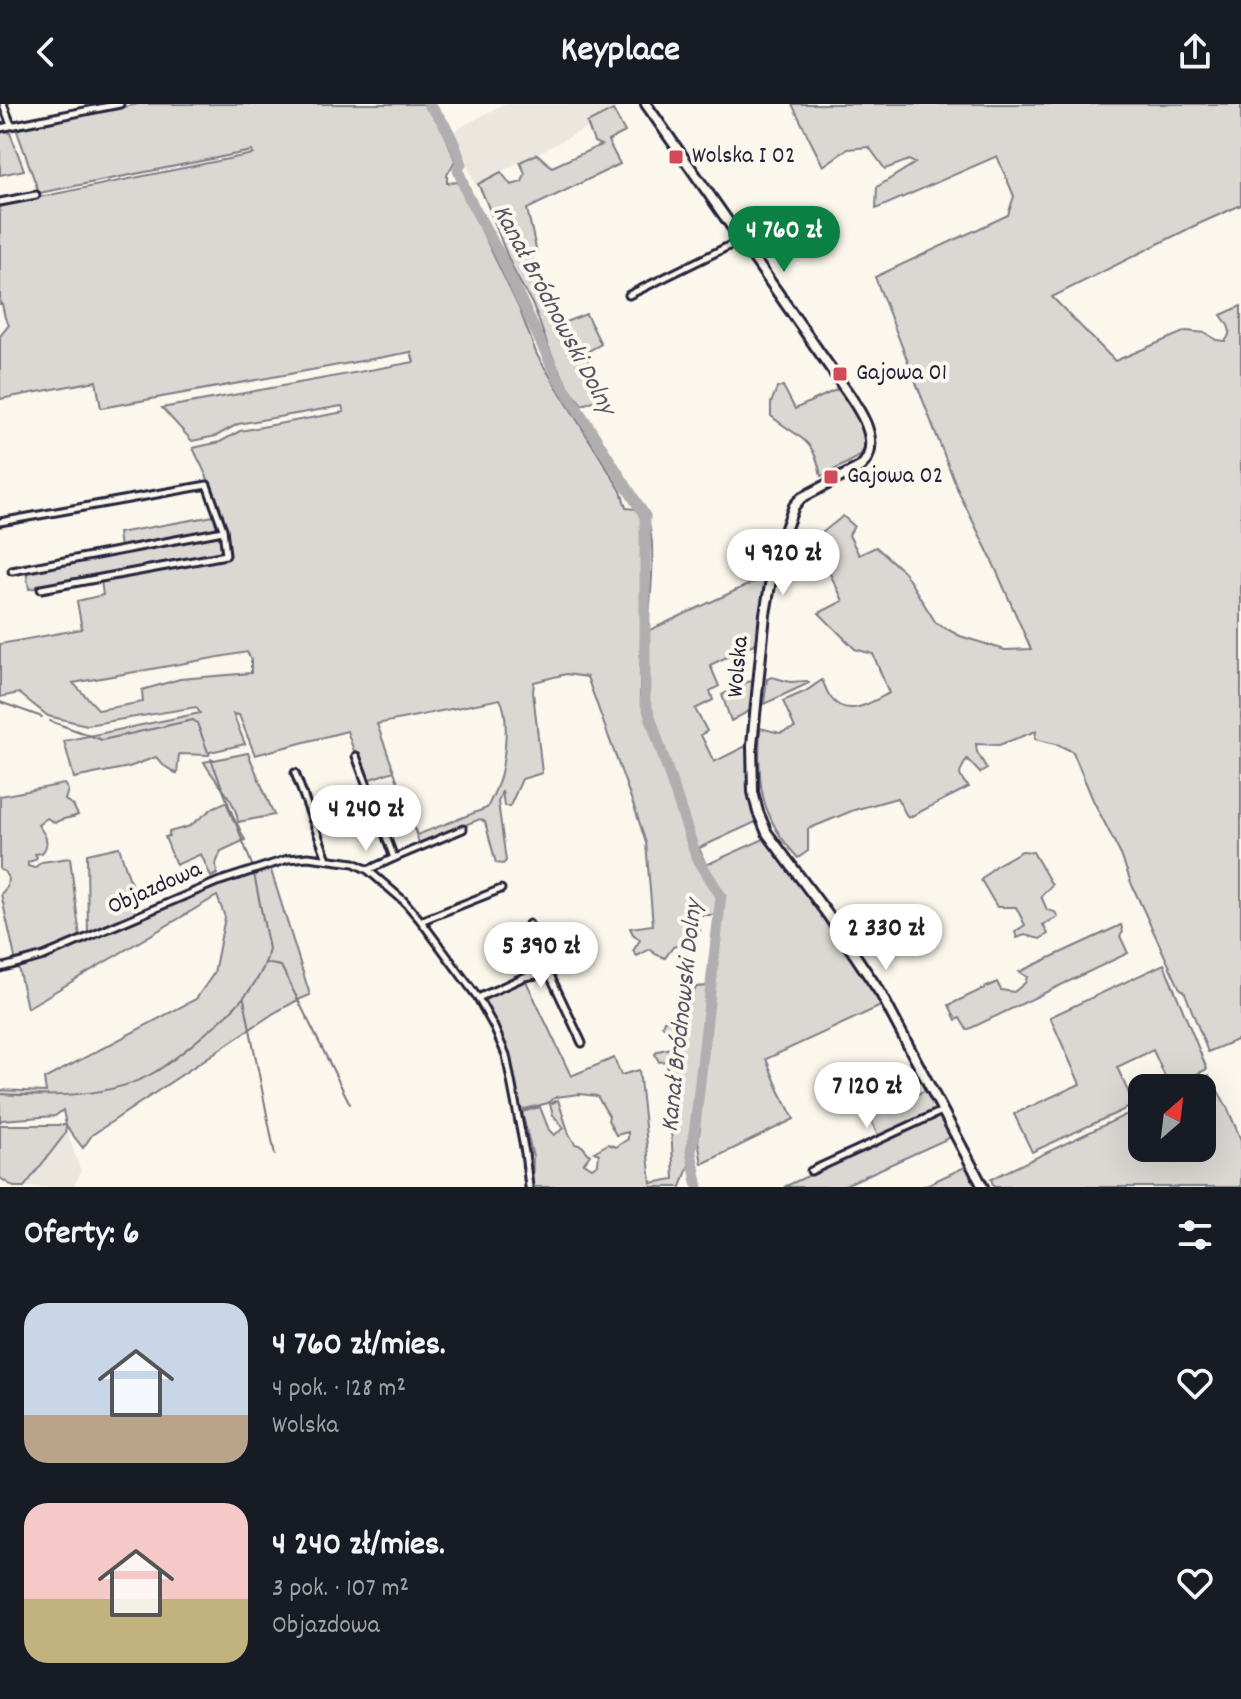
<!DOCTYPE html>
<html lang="pl">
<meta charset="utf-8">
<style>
:root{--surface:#171b24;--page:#20242c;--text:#f1f3f6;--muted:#9ea1a6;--accent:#0b8043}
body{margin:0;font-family:Dekko,sans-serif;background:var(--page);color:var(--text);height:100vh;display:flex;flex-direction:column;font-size:30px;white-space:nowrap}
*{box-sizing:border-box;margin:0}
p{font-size:26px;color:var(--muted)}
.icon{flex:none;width:44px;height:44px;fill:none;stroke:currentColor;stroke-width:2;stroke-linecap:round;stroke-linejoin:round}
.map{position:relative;height:1083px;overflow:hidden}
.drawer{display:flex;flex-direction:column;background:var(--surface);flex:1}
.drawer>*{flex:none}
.needle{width:52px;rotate:28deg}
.tools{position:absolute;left:1128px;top:970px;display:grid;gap:16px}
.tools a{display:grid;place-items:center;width:88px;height:88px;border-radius:16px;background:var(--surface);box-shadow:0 8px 32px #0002;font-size:40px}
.price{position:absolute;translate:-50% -68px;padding:0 18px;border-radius:28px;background:#fff;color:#222;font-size:26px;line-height:52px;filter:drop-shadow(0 2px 4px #0008)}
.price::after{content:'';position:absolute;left:50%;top:48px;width:24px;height:18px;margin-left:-12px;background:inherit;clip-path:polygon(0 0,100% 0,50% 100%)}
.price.on{background:var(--accent);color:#fff}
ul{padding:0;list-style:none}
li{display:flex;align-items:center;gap:24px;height:200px;padding:0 24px}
li span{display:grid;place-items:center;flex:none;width:224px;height:160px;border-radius:24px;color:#555}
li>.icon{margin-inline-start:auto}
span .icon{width:96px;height:96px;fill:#fffc;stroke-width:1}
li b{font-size:34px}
h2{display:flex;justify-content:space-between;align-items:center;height:96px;padding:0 24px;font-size:34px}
header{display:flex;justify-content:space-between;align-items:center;height:104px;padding:0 24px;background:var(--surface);font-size:36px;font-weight:700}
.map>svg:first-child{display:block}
.built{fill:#ebe7df}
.green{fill:#dbd8d3;stroke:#7e7d87;stroke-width:2;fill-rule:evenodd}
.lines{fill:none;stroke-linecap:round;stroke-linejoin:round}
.stream{stroke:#787681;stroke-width:2}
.river{stroke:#b1aeb0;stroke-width:11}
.street-casing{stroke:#22223b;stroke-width:11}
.secondary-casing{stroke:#22223b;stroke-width:14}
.street{stroke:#fbf7ec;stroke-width:5}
.secondary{stroke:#fbf7ec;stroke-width:8}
.poi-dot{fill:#d1495b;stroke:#fbf7ec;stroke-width:3}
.labels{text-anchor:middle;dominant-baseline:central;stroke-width:8;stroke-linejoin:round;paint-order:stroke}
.poi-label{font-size:24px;fill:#22223b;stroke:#fbf7ec;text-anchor:start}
.street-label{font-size:24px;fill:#22223b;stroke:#fbf7ec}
.water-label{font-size:26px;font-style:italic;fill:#545364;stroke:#fbf7ec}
</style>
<header><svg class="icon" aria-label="back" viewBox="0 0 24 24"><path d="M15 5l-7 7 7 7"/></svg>Keyplace<svg class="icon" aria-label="share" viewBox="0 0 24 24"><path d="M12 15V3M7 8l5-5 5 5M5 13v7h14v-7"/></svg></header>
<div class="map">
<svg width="1241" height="1083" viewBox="0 0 1241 1083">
<rect width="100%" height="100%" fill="#fbf7ec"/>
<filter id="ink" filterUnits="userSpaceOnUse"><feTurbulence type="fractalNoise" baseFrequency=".0125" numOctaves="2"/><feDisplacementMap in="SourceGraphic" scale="16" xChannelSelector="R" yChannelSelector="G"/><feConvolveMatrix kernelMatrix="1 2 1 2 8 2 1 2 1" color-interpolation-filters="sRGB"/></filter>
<g filter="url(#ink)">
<g class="built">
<path d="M504,0H627L588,19L589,23L475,81L454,27Z"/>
<path d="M67,1027L81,1068L74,1083H24Z"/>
</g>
<g class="green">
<path d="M139,0H423C442,17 447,34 455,57L447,71V79L458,78L469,103L480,123L519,204L537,251L621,387L626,404L636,405L644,404C659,438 650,489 648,527L765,473L758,538L710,561L719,582L710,587L713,596L695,605L707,627L701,631L714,658L748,641C745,668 748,692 758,717L699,744L706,761L766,734L824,813L883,901L766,955L779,986L794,1015L702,1060L698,1037L700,1024L691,1025L690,1058L681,1083H532L533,1053L522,1008L540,1003L549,1026L554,1031L564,1024L553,1011L550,1000L558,996L569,1030L575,1040L582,1042L590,1051L584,1059L592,1064L598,1060L599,1050L594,1048L608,1040L616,1043L628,1035V1028L616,1031L608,1016L609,1012L597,992L579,990L556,993L548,999L517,1007L505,944L482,895L526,877L571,972L614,954L621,971L639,966L651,1079L674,1075L667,957L659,958L655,950L658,947L671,944L679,936V926L675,922L668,928L662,921L664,916C671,914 677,917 683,914L696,883L707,882L715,811H698L700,828L679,841L673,843L665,854L655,850L650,845L637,852L633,847L640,836L633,830L630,824L653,821L646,739L637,711L587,573L566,570L534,578L533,588L542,669L522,675L510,702H504L502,687L498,698L506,757L503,760L496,759L485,718L480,715L419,739L394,667L367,676L359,654L360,649L354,647L347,627L255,651L239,611L233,610L245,640L210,648L209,651L179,650L177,670L163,661L156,653L129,663L74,674L64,637L200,609L196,603L87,621L48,612L19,589L0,593V540L82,525L77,497L103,491L101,477L230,448L223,411H219L209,377L193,344L220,338L240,327L344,308L342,302L238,320L216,332L192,337L162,304L414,258L411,248L101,304L96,277L0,295V232L9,221L5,214L2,200H0V101L253,50L252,47L39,89L16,24ZM648,528V590L640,592L641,530ZM247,548L251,556V569L180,575L142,586L143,598L99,606L73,579ZM500,595C510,612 505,653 500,673C497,684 492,694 487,704L417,731L377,620Z"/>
<path d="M792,0H1241V101L1194,122L1052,193L1115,257L1186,227L1206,229L1216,236L1225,237C1234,227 1228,221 1221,211L1241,202V934L1208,948L1185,889L1179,883L1132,781L1121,751L1093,696L1073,648L1059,641L1035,635L1036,627L999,641L976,640L977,648L987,665L980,669L967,655C959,669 956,671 969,683L908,714L897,694L854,706L808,725V747L798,754C759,712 757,678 760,624L780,629L795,624L783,597L806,587L822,576C825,582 827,589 831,594C847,615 872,598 889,589L873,550L855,545L819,509L843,497C835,476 819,456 817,433L843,412L854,422L849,431L859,451L876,443L904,468L936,519L960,532L1005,546L1031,545L990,452L959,389L875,173L1008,111L1014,92L997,52L876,105L877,83L915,59L909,56L885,65L869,43L848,45L823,62Z"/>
<path d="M613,6L625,28L608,37L620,60L527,105L537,149L531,154L563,219L586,210L601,240L585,249L605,293L582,301C561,276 548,245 538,214C533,197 520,181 513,165C500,137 492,107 478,80L501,68L511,81L522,78L525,69L520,58L537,50L552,63L601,41L594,38L587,19Z"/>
<path d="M7,27L10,29L24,66L0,71V29Z"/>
<path d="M783,282L795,305L840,284C850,298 874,333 861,350C855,357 830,367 821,372C814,333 799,335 771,312V299L777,284Z"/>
<path d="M214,412L217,426L120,444L118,429Z"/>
<path d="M220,431L223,449L29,485L26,467Z"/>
<path d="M772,573L790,578L807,577L809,579L764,600L767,575Z"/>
<path d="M754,577L751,606L731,617L722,591L747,578Z"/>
<path d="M248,649L274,711L238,718C235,693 215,679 204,658Z"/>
<path d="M64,680L68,686L65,696L73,701L78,711C70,715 62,713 55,719L47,714L38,721C45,730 51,739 42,749L35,750L37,753L35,756L28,758V762L34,764L42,758L70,754L80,833L16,858L1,790L7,783L8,774L4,767L0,766V692Z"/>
<path d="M226,698L234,718L237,719L245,736L221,747L216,760L217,770L211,773L201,750L176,761L165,733L169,732V728L190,722L214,703Z"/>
<path d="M119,743L140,808L88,832L87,750Z"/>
<path d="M1022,747L1033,748L1052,781L1041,792L1047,806L1055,808L1058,813L1043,821L1048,830L1040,835L1025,831L1017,834L1015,828L1025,821L1016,803H997L981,776L995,762Z"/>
<path d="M269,760L310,891L296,897L274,909L92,1031L83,1044L66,1022L65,1030L24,1083H14L0,1074V1021H66L63,1006L55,1012L2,1016L0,1018V986L46,988L44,975L196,895L214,869L225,813L217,792L27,904L18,863L34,859L212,782L250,769L253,770Z"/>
<path d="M1121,821L1123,828L1120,832L1128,849L967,926L960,914L956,916L949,901L997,878L1001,886L1014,888L1025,879L1027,873L1019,868Z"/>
<path d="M1164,860L1207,965L1170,984L1153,946L1117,963L1134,1001L1032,1048L1014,1010L1080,980L1050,913Z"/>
<path d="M1209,971L1227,1003L1241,1036V1083H994L991,1075L1142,1003V1044H1202V984H1181Z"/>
<path d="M926,986L937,1007L879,1034L869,1012Z"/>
<path d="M939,1011L951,1033L841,1083H784Z"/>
<path d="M967,1062L978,1083H922Z"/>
</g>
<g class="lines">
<g class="stream">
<path d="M0,598L42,613"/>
<path d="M50,617L102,636L193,616L197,619L208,648"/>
<path d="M211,655L252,761"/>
<path d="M265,859L281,862L350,1000"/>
<path d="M244,895L275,1051"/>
<path d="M0,990C48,993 112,994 155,968C178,954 197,936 218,919C239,900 264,875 269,845L254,770"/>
</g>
<path class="river" d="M428,0C444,16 455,38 461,60L458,66L468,92L500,151L556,271L645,412V597L696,752L721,792L694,1031L691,1048L698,1083"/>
<defs>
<g id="street">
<path d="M3,0L11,21"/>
<path d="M0,24L120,0"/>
<path d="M0,98L36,91"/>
<path d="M629,191L741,136"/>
<path d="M0,418L207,381L223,425L226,451L41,485"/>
<path d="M12,467L223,427"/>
<path d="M356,652L394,754L368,766"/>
<path d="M295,669L327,755"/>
<path d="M394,754L463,725"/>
<path d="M421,817L501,785"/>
<path d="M529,820L549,869L582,939"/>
<path d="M0,864L44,852L217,778L288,755L308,753L354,759L368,766L404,797L421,817L478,894L493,921L506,951L525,1049L529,1083"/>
<path d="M478,894L524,873L549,869"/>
<path d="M811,1067L942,1007"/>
</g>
<path id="secondary" d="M646,0L836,272C852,295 888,338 860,363L801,394L794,402L786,424L772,470L765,510L752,641L753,688L758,708L767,729L828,811L881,890L983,1083"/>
</defs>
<use href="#street" class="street-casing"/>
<use href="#secondary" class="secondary-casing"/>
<use href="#street" class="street"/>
<use href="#secondary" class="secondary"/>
</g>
</g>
<g class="poi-dot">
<rect x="668" y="45" width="16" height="16" rx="4"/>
<rect x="832" y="262" width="16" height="16" rx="4"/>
<rect x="823" y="365" width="16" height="16" rx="4"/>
</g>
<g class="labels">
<g class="poi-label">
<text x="692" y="53">Wolska I 02</text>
<text x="856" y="270">Gajowa 01</text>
<text x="847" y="373">Gajowa 02</text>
</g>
<g class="street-label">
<text transform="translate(739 563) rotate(-85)">Wolska</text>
<text transform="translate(155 785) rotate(-24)">Objazdowa</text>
</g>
<g class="water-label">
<text transform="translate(553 206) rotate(62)">Kanał Bródnowski Dolny</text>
<text transform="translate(683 912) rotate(-84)">Kanał Bródnowski Dolny</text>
</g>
</g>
</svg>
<div class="tools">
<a><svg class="needle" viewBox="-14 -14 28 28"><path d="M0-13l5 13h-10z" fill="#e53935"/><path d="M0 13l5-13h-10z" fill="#9ea1a6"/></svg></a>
</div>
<b class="price on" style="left:784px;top:170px">4 760 zł</b>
<b class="price" style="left:783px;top:493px">4 920 zł</b>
<b class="price" style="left:366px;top:749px">4 240 zł</b>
<b class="price" style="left:886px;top:868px">2 330 zł</b>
<b class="price" style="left:541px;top:886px">5 390 zł</b>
<b class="price" style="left:867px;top:1026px">7 120 zł</b>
</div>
<section class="drawer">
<h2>Oferty: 6<svg class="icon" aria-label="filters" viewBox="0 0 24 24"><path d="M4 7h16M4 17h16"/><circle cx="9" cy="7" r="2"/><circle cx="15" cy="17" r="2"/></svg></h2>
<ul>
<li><span style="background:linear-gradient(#c9d6e8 70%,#b9a48a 0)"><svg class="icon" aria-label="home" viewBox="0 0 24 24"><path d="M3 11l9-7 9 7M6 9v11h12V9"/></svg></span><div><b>4 760 zł/mies.</b><p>4 pok. · 128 m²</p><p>Wolska</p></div><svg class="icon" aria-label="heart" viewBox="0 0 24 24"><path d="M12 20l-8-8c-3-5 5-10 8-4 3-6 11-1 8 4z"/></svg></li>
<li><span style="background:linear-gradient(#f6c9c9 60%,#c2b280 0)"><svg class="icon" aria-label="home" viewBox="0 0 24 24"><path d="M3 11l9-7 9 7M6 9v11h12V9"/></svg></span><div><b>4 240 zł/mies.</b><p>3 pok. · 107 m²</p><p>Objazdowa</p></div><svg class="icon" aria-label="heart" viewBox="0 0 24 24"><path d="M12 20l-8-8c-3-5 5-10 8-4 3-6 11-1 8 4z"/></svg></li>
</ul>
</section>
